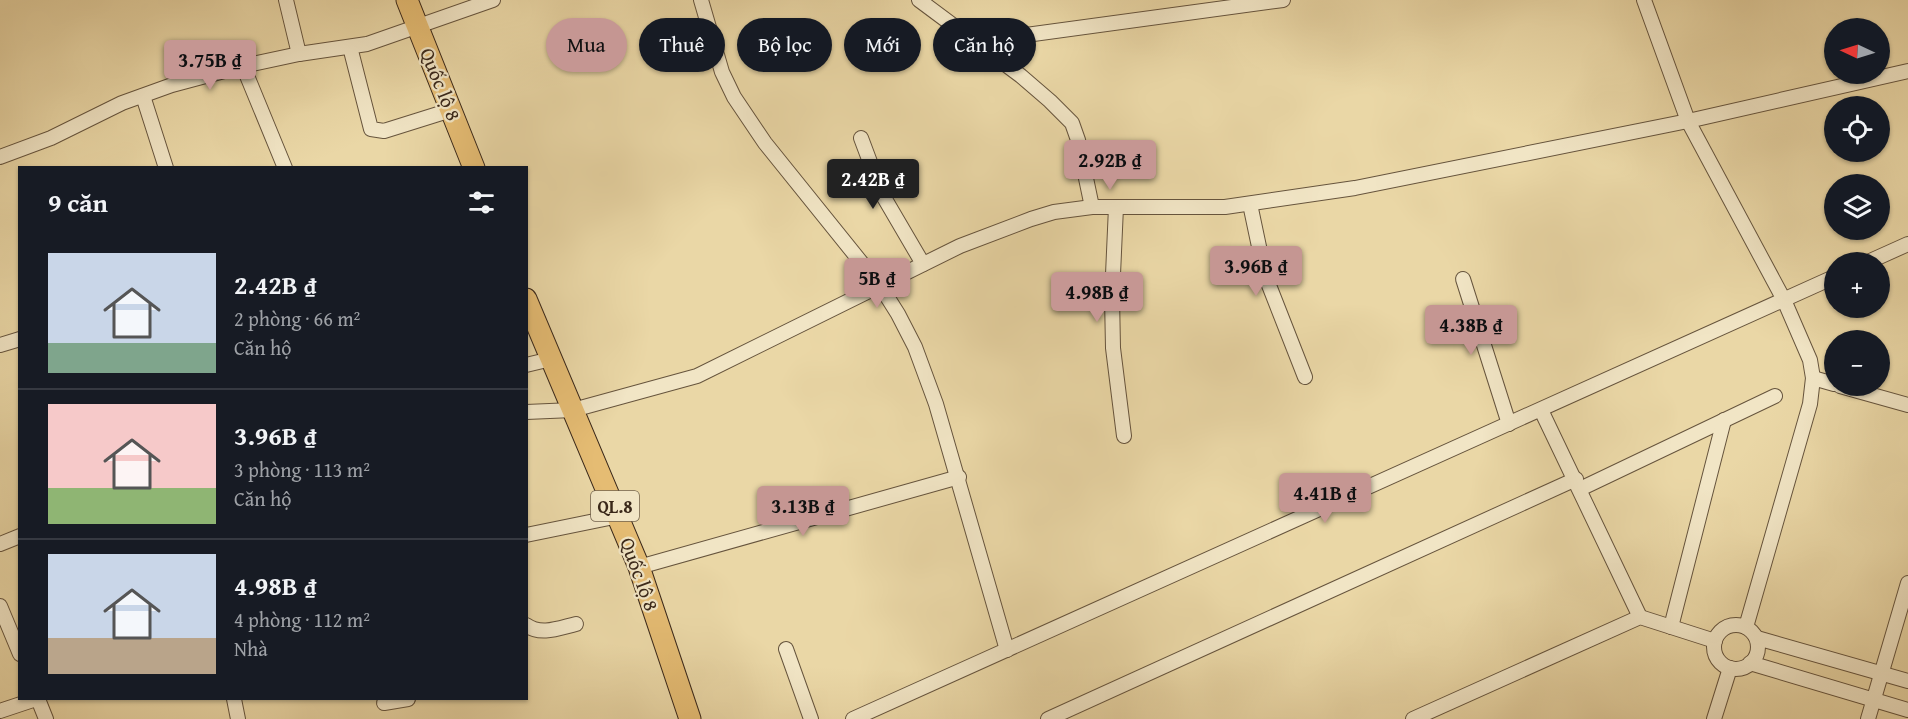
<!DOCTYPE html>
<html lang="vi">
<meta charset="utf-8">
<style>
:root{--surface:#171b24;--page:#20242c;--text:#f1f3f6;--muted:#9ea1a6;--line:#363941;--accent:#c59692}
body{margin:0;font-family:"Gentium Book Plus",serif;background:var(--page);color:var(--text);height:100vh;display:flex;flex-direction:column;font-size:22px;white-space:nowrap}
*{box-sizing:border-box;margin:0}
p{font-size:20px;color:var(--muted)}
.icon{flex:none;width:33px;height:33px;fill:none;stroke:currentColor;stroke-width:2;stroke-linecap:round;stroke-linejoin:round}
.map{position:relative;flex:1;overflow:hidden}
.drawer{position:absolute;left:18px;top:166px;width:510px;height:534px;display:flex;flex-direction:column;background:var(--surface);border-radius:0px;box-shadow:0 2px 4px #0004}
.drawer>*{flex:none}
.guide{position:absolute;left:546px;top:18px;width:570px;height:54px;display:flex;gap:12px}
.needle{width:39px;rotate:274deg}
.buttons{position:absolute;left:1824px;top:18px;display:grid;gap:12px}
.buttons a{display:grid;place-items:center;width:66px;height:66px;border-radius:50%;background:var(--surface);box-shadow:0 2px 4px #0004;font-size:30px}
.price{position:absolute;translate:-50% -51px;padding:0 14px;border-radius:6px;background:var(--accent);color:#111;font-size:20px;line-height:39px;filter:drop-shadow(0 2px 3px #0008)}
.price::after{content:'';position:absolute;left:50%;top:36px;width:18px;height:14px;margin-left:-9px;background:inherit;clip-path:polygon(0 0,100% 0,50% 100%)}
.price.active{background:#222;color:#fff}
ul{padding:0;list-style:none}
li{display:flex;align-items:center;gap:18px;height:150px;padding:0 30px}
li+li{border-top:2px solid var(--line)}
li span{display:grid;place-items:center;flex:none;width:168px;height:120px;border-radius:0px;color:#555}
li>.icon{margin-inline-start:auto}
span .icon{width:72px;height:72px;fill:#fffc;stroke-width:1}
li b{font-size:26px}
h2{display:flex;justify-content:space-between;align-items:center;height:72px;padding:0 30px;font-size:26px}
.chip{padding:0 21px;border-radius:27px;background:var(--surface);box-shadow:0 2px 4px #0004;font-size:21px;line-height:54px}
.chip.active{background:var(--accent);color:#111}
.map>svg:first-child{display:block}
.lines{fill:none;stroke-linecap:round;stroke-linejoin:round}
.minor-casing{stroke:#66543d;stroke-width:16}
.highway-casing{stroke:#3a281a;stroke-width:23}
.minor{stroke:#f1e5c5;stroke-width:14}
.highway{stroke:#e5bc73;stroke-width:21}
.labels{text-anchor:middle;dominant-baseline:central;stroke-width:4.5;stroke-linejoin:round;paint-order:stroke}
.shield{fill:#f1e5c5;stroke:#71614d;stroke-width:1.5}
.shield-label{font-size:18px;font-weight:bold;fill:#3a281a}
.street-label{font-size:20px;fill:#3a281a;stroke:#f1e5c5}
</style>
<div class="map">
<svg width="1908" height="719" viewBox="0 0 1908 719">
<rect width="100%" height="100%" fill="#ead7a6"/>
<filter id="stains"><feTurbulence type="fractalNoise" baseFrequency=".00333" numOctaves="4"/><feColorMatrix values="0 0 0 0 .2 0 0 0 0 .09 0 0 0 0 .02 0 0 0 .5 -.17"/></filter>
<radialGradient id="worn" r=".72"><stop offset=".6" stop-color="#630" stop-opacity="0"/><stop offset="1" stop-color="#630" stop-opacity=".3"/></radialGradient>
<g class="lines">
<defs>
<g id="minor">
<path d="M286,0L299,54"/>
<path d="M701,0L722,72L734,97L765,143L881,287L898,314L915,347L936,404L1007,650"/>
<path d="M919,0L1021,76L1050,101L1072,123L1078,140L1092,207"/>
<path d="M1644,0L1688,121L1784,300L1810,360L1813,378L1810,404L1746,627"/>
<path d="M975,42L1283,0"/>
<path d="M350,47L371,129L384,131L451,110"/>
<path d="M243,66L285,168"/>
<path d="M143,96L166,168"/>
<path d="M861,138L882,194L923,264"/>
<path d="M0,157L51,138L122,103L172,85L243,66L299,54L367,44L493,0"/>
<path d="M1250,204L1265,275L1305,377"/>
<path d="M1116,207L1112,297L1113,348L1124,436"/>
<path d="M1868,262L1908,244"/>
<path d="M1463,279L1509,424"/>
<path d="M0,345L20,339"/>
<path d="M526,365L551,359"/>
<path d="M1813,378L1834,384"/>
<path d="M1840,386L1908,405"/>
<path d="M1541,410L1640,617"/>
<path d="M526,412L573,410L697,376L960,246L1031,219L1054,212L1092,207H1225L1355,188L1688,121L1908,71"/>
<path d="M1580,489L1775,396"/>
<path d="M526,535L619,516"/>
<path d="M0,544L20,536"/>
<path d="M639,567L959,477"/>
<path d="M0,606L20,654"/>
<path d="M526,625C541,636 559,628 576,624"/>
<circle cx="1736" cy="647" r="22"/>
<path d="M1671,627L1724,420"/>
<path d="M1757,638L1908,681"/>
<path d="M786,649L811,719"/>
<path d="M1750,663L1908,710"/>
<path d="M38,699L46,719"/>
<path d="M234,699L238,719"/>
<path d="M384,703L408,699"/>
<path d="M0,711L36,699"/>
<path d="M853,719L1834,277"/>
<path d="M1048,719L1576,479"/>
<path d="M1413,719L1640,617L1715,641"/>
<path d="M1714,719L1730,668"/>
<path d="M1868,719L1908,583"/>
</g>
<g id="highway">
<path d="M407,0L474,168"/>
<path d="M526,299L639,567L690,719"/>
</g>
</defs>
<use href="#minor" class="minor-casing"/>
<use href="#highway" class="highway-casing"/>
<use href="#minor" class="minor"/>
<use href="#highway" class="highway"/>
</g>
<g class="labels">
<rect class="shield" x="591" y="491" width="48" height="30" rx="4.5"/>
<g class="shield-label">
<text x="615" y="506">QL.8</text>
</g>
<g class="street-label">
<text transform="translate(441 84) rotate(68)">Quốc lộ 8</text>
<text transform="translate(640 574) rotate(70)">Quốc lộ 8</text>
</g>
</g>
<rect width="100%" height="100%" filter="url(#stains)"/>
<rect width="100%" height="100%" fill="url(#worn)"/>
</svg>
<div class="buttons">
<a><svg class="needle" viewBox="-14 -14 28 28"><path d="M0-13l5 13h-10z" fill="#e53935"/><path d="M0 13l5-13h-10z" fill="#9ea1a6"/></svg></a>
<a><svg class="icon" aria-label="locate" viewBox="0 0 24 24"><circle cx="12" cy="12" r="6"/><path d="M12 2v4M12 18v4M2 12h4M18 12h4"/></svg></a>
<a><svg class="icon" aria-label="layers" viewBox="0 0 24 24"><path d="M12 4l9 5-9 5-9-5zM3 14l9 5 9-5"/></svg></a>
<a>+</a>
<a>−</a>
</div>
<b class="price" style="left:210px;top:91px">3.75B ₫</b>
<b class="price" style="left:1110px;top:191px">2.92B ₫</b>
<b class="price active" style="left:873px;top:210px">2.42B ₫</b>
<b class="price" style="left:1256px;top:297px">3.96B ₫</b>
<b class="price" style="left:877px;top:309px">5B ₫</b>
<b class="price" style="left:1097px;top:323px">4.98B ₫</b>
<b class="price" style="left:1471px;top:356px">4.38B ₫</b>
<b class="price" style="left:1325px;top:524px">4.41B ₫</b>
<b class="price" style="left:803px;top:537px">3.13B ₫</b>
<div class="guide">
<a class="chip active">Mua</a>
<a class="chip">Thuê</a>
<a class="chip">Bộ lọc</a>
<a class="chip">Mới</a>
<a class="chip">Căn hộ</a>
</div>
<section class="drawer">
<h2>9 căn<svg class="icon" aria-label="filters" viewBox="0 0 24 24"><path d="M4 7h16M4 17h16"/><circle cx="9" cy="7" r="2"/><circle cx="15" cy="17" r="2"/></svg></h2>
<ul>
<li><span style="background:linear-gradient(#c9d6e8 75%,#7fa58c 0)"><svg class="icon" aria-label="home" viewBox="0 0 24 24"><path d="M3 11l9-7 9 7M6 9v11h12V9"/></svg></span><div><b>2.42B ₫</b><p>2 phòng · 66 m²</p><p>Căn hộ</p></div></li>
<li><span style="background:linear-gradient(#f6c9c9 70%,#8fb573 0)"><svg class="icon" aria-label="home" viewBox="0 0 24 24"><path d="M3 11l9-7 9 7M6 9v11h12V9"/></svg></span><div><b>3.96B ₫</b><p>3 phòng · 113 m²</p><p>Căn hộ</p></div></li>
<li><span style="background:linear-gradient(#c9d6e8 70%,#b9a48a 0)"><svg class="icon" aria-label="home" viewBox="0 0 24 24"><path d="M3 11l9-7 9 7M6 9v11h12V9"/></svg></span><div><b>4.98B ₫</b><p>4 phòng · 112 m²</p><p>Nhà</p></div></li>
</ul>
</section>
</div>
